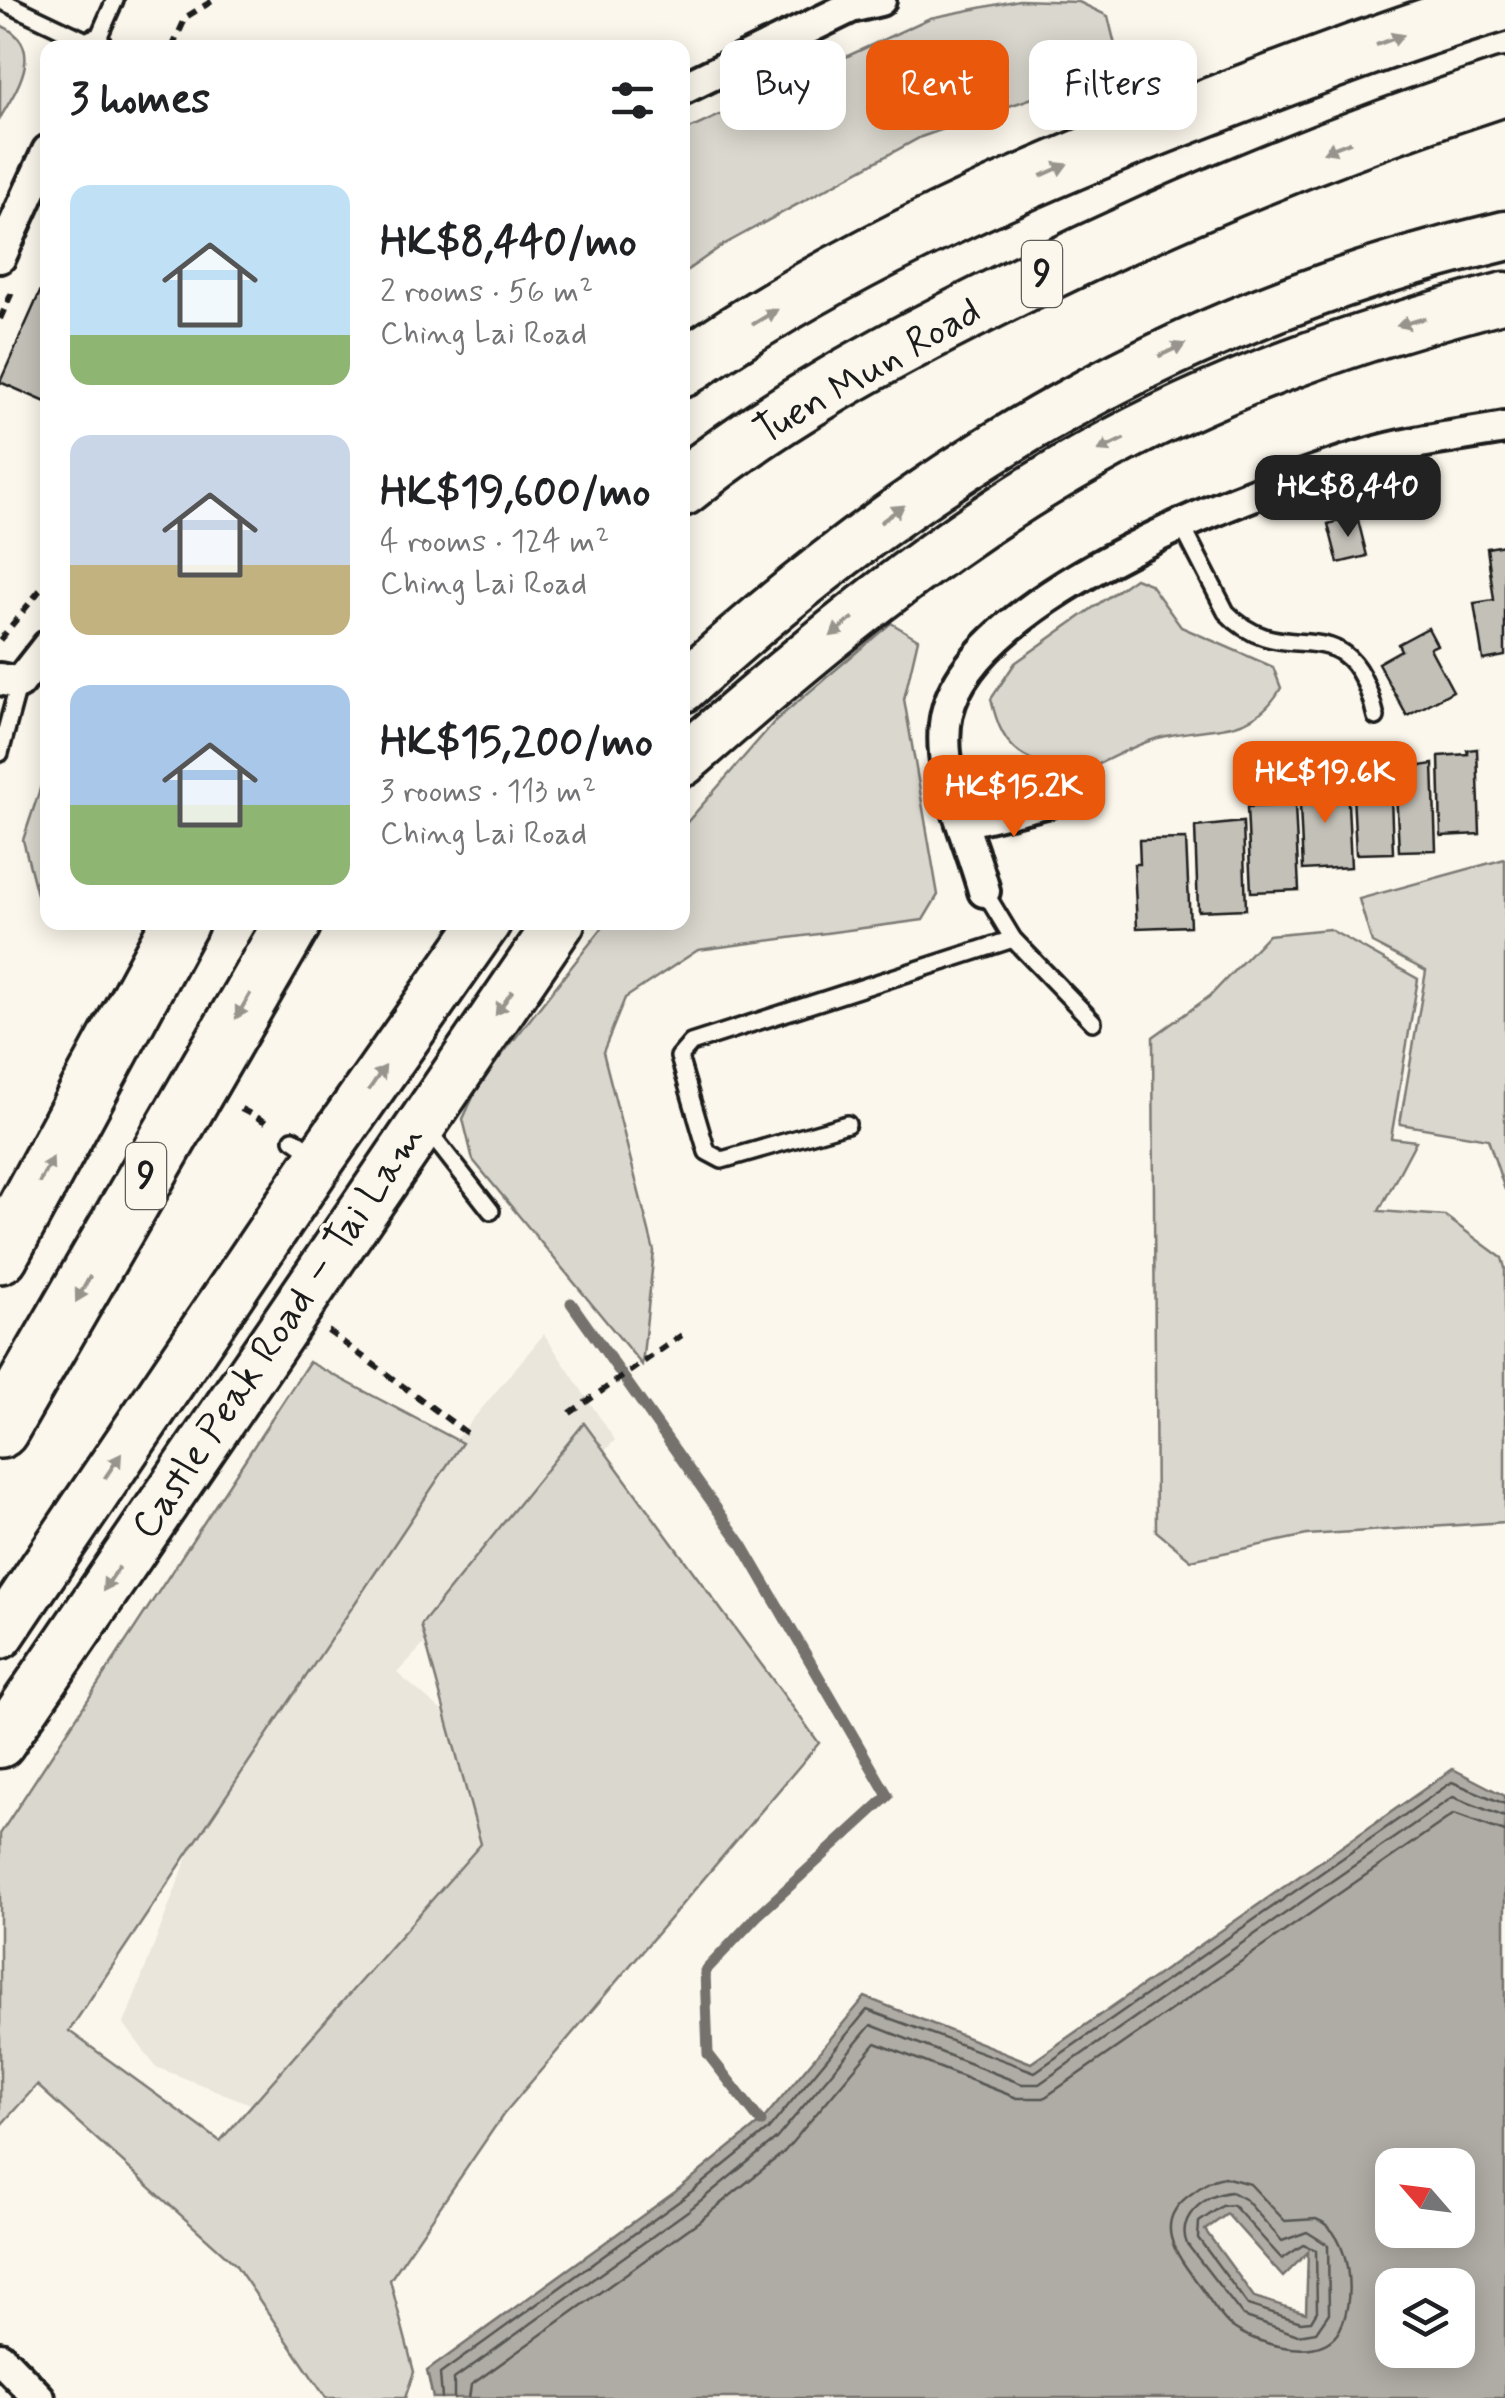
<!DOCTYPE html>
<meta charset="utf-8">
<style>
:root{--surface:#fff;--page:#f2f2f2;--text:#202124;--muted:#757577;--accent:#ea580c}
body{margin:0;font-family:Mynerve,sans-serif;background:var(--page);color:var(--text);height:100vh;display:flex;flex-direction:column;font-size:38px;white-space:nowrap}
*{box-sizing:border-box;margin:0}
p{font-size:32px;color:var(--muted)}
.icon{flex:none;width:55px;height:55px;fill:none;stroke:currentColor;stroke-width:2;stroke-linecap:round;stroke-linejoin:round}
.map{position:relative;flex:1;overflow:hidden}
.details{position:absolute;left:40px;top:40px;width:650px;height:890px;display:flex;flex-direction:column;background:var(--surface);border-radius:20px;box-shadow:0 5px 25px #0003}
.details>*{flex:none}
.hud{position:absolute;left:720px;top:40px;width:635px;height:90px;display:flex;gap:20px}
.needle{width:65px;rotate:298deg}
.buttons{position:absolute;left:1375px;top:2148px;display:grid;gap:20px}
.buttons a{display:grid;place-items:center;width:100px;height:100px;border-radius:20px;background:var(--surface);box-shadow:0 5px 25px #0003;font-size:50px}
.price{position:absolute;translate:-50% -85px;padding:0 22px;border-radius:20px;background:var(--accent);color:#fff;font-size:32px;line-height:65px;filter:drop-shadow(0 2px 5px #0008)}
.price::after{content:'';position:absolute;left:50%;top:60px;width:30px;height:22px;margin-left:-15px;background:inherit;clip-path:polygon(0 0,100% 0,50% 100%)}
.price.selected{background:#222;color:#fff}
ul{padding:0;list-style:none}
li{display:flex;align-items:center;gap:30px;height:250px;padding:0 30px}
li span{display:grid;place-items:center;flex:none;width:280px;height:200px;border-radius:20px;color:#555}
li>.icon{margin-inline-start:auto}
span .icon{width:120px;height:120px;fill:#fffc;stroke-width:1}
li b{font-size:42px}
h2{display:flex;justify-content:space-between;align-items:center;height:120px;padding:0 30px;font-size:42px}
.pill{padding:0 35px;border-radius:20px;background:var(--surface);box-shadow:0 5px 25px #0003;font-size:35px;line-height:90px}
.pill.selected{background:var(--accent);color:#fff}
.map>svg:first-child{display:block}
.built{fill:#eae6dc}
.green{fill:#dad7ce;stroke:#7b7a75;stroke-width:2.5}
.water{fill:#afaca5;stroke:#74726e;stroke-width:2.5;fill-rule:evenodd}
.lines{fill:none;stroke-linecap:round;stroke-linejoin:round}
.shore{stroke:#575653;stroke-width:2.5}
.stream{stroke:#74726e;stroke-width:11}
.building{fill:#c3c0b8;stroke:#1c1c1c;stroke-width:2.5}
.service-casing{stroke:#1c1c1c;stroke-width:22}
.minor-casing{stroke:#1c1c1c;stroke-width:38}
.primary-casing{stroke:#1c1c1c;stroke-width:55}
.motorway-casing{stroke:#1c1c1c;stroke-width:62}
.path{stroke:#1c1c1c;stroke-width:6;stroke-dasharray:10 8;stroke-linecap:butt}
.service{stroke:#fbf7ec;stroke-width:15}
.minor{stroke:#fbf7ec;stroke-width:30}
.primary{stroke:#fbf7ec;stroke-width:48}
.motorway{stroke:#fbf7ec;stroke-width:55}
.oneway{fill:#97948e}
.labels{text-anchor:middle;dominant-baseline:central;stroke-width:8;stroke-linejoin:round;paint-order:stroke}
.shield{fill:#fbf7ec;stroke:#5f5e5a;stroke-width:2.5}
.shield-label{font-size:38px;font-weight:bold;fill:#1c1c1c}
.street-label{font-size:40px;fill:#1c1c1c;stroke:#fbf7ec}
</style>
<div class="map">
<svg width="1505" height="2398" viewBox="0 0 1505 2398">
<rect width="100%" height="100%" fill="#fbf7ec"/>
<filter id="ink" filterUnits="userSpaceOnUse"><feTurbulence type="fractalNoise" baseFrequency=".01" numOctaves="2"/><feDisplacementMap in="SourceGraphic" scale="20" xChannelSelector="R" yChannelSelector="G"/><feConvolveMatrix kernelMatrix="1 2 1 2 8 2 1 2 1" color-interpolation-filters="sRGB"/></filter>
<g filter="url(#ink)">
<path class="built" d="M544,1334L615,1440L397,1673L589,1835L324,2133L156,2067L124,2024L218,1777L351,1565Z"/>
<g class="green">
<path d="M1019,0L1079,2L1108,16L1115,45V69L921,137L723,245L683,273V132L930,18Z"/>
<path d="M0,25C47,45 18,88 0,118Z"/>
<path d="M1135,578L1150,584L1181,627L1273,667L1281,688C1252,739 1208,724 1158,738C1131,746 1105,762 1079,773C1025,761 1004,756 991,699L1015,663Z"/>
<path d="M891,623L918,639L904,699L938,895L923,920L698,950L625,998L603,1052L654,1251L642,1365L473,1160L463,1119L479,1084L606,923L682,922L683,827L776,720Z"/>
<path d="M47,768V914L39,902L23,840Z"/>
<path d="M1505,859V1190L1488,1139L1400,1124L1426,971L1372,943L1359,899Z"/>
<path d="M1329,929L1418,979L1391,1138L1416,1141L1379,1211L1445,1216L1502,1258L1505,1268V1522L1307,1535L1191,1560L1156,1531L1153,1037L1210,996L1268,935Z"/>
<path d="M309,1362L462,1443L69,2031L220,2141L481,1844L421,1625L584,1423L819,1743L503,2115L390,2280L414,2372L405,2398H326L235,2264L37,2085L0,2126V1834Z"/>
</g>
<path class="water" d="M1453,1769L1505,1796V2398H433L427,2371L675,2192L761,2122L865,1997L1031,2063ZM1392,2165H1458V2230H1392ZM1227,2214L1283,2277L1308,2252L1306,2313L1254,2297L1205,2230ZM1392,2285H1458V2350H1392Z"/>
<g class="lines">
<g class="shore">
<path d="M1224,2177L1250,2184L1285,2221L1316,2219C1352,2232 1357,2306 1337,2334C1316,2362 1254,2344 1231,2326C1220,2317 1211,2302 1203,2290C1180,2259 1148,2224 1191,2194C1202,2186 1211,2179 1224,2177Z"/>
<path d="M1231,2192L1246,2200L1282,2241L1307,2232L1328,2245L1329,2313L1316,2332L1298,2335L1243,2316L1187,2244C1176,2217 1205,2194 1231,2192Z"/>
<path d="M1233,2205L1282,2259L1303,2245L1316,2250L1317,2311L1311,2321L1301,2322L1248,2305L1198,2238L1199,2222L1222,2206Z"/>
<path d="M442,2398L440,2374L681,2200L768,2130L867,2010L1035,2072L1452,1782L1505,1804"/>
<path d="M454,2398V2379L689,2210L776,2139L871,2025L1022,2084H1039L1453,1797L1505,1817"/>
<path d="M469,2398L471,2385L698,2222L784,2152L876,2043L1017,2098H1044L1454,1814L1505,1832"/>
</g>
<path class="stream" d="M571,1303L743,1546L888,1796L757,1916L705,1971L708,2054L761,2122"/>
</g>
<g class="building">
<path d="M48,274V403L0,382Z"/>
<path d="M1357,516L1367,556L1338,563L1328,524Z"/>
<path d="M1505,545V656L1483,660L1474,603L1494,600L1487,548Z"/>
<path d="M1428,628L1437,645L1430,648L1453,691L1407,716L1378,663L1401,650L1398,644Z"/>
<path d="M1477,749L1480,834L1441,836L1439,756L1468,754L1467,750Z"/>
<path d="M1433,764L1436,850L1399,851L1395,770Z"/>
<path d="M1381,768H1390L1393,853L1356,854L1352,774L1381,772Z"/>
<path d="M1347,782L1351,867L1303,870L1299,784Z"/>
<path d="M1295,805L1299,890L1251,892L1247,807Z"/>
<path d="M1243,822L1246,909L1198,911L1195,827Z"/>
<path d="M1186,839L1190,926L1137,928L1134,864H1140L1139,840Z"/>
</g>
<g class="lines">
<defs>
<g id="service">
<path d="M0,0L95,45L115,0"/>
<path d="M1181,524L1226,612C1287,677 1348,596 1376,717"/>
<path d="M0,753L19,683"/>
<path d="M984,891L1013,939L1093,1022"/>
<path d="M847,1124L722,1160L707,1152L679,1057L691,1043L1013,939"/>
<path d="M427,1129L491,1211"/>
<path d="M293,1139L318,1156"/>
</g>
<g id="minor">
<path d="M94,48L95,45"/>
<path d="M682,89L851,7L880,0"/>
<path d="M0,257L48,151"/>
<path d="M0,679L19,683L48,646"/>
<path d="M963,822L1050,801"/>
<path d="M984,891C970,837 934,769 947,713C974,593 1262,486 1370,454C1413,441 1461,436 1505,428"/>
<path d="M0,2358L39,2398"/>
</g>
<g id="primary">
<path d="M682,688C922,466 1186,311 1505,236"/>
<path d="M682,762C810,650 940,540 1088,457C1219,383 1360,335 1505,297"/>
<path d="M0,1634L321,1158L486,922"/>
<path d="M0,1743L560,922"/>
</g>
<g id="motorway">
<path d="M682,369C846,255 1033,174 1219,103C1313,67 1408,31 1505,2"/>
<path d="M682,488C775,412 886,352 993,299C1158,216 1329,144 1505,87"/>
<path d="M0,1255L180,922"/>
<path d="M0,1430L293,922"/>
</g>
</defs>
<use href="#service" class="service-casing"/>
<use href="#minor" class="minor-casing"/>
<use href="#primary" class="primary-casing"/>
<use href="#motorway" class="motorway-casing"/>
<g class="path">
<path d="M172,48L186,17L214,0"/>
<path d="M0,319L14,288"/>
<path d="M0,640L48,580"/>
<path d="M241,1109L271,1125"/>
<path d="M328,1331L468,1434"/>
<path d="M570,1413L682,1335"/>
</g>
<use href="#service" class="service"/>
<use href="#minor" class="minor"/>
<use href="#primary" class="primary"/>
<use href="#motorway" class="motorway"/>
</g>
<defs><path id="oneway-solid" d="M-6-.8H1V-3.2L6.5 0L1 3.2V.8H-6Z" transform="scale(2.5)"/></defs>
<g class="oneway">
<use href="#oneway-solid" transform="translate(1390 40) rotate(-20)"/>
<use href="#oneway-solid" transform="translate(1337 147) rotate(159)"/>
<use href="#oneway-solid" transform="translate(1054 170) rotate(-24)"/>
<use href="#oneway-solid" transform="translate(765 317) rotate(-31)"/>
<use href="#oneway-solid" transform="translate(1411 322) rotate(165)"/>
<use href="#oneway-solid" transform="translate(1172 350) rotate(-25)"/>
<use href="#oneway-solid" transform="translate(1111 445) rotate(154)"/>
<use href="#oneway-solid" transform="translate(892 514) rotate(-36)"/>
<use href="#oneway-solid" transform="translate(842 627) rotate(141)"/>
<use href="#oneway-solid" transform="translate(504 1003) rotate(125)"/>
<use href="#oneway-solid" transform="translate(243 1006) rotate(120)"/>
<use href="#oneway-solid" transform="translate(377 1078) rotate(-55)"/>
<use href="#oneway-solid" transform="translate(46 1170) rotate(-62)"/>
<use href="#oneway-solid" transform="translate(83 1289) rotate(119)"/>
<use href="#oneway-solid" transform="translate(113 1466) rotate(-56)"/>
<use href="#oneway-solid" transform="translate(111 1579) rotate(124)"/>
</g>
</g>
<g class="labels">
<g class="shield">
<rect x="1022" y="241" width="40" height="66" rx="8"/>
<rect x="126" y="1143" width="40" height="66" rx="8"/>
</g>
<g class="shield-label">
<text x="1042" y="274">9</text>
<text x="146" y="1176">9</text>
</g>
<g class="street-label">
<text transform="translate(868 372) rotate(-30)">Tuen Mun Road</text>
<text transform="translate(279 1332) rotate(-56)">Castle Peak Road – Tai Lam</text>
</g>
</g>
</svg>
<div class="buttons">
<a><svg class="needle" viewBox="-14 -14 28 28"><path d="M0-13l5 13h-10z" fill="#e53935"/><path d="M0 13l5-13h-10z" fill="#757577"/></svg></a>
<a><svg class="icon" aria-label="layers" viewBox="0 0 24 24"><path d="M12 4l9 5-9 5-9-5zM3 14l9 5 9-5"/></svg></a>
</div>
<b class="price selected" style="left:1348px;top:540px">HK$8,440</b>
<b class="price" style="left:1325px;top:826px">HK$19.6K</b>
<b class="price" style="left:1014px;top:840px">HK$15.2K</b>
<div class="hud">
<a class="pill">Buy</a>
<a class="pill selected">Rent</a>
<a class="pill">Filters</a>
</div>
<section class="details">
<h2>3 homes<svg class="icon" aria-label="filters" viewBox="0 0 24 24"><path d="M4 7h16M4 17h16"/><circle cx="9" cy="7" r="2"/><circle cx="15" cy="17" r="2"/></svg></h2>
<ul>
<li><span style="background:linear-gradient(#bfe0f5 75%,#8fb573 0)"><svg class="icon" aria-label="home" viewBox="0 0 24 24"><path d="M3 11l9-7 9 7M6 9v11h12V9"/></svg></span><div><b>HK$8,440/mo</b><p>2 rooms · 56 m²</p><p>Ching Lai Road</p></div></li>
<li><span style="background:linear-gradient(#c9d6e8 65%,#c2b280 0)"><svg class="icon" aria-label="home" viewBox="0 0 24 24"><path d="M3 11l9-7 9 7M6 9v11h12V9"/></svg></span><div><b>HK$19,600/mo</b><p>4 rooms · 124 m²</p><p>Ching Lai Road</p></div></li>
<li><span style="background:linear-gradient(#a9c7e8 60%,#8fb573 0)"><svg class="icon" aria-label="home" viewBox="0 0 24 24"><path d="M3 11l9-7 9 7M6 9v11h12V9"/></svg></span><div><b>HK$15,200/mo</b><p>3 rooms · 113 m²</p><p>Ching Lai Road</p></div></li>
</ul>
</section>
</div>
